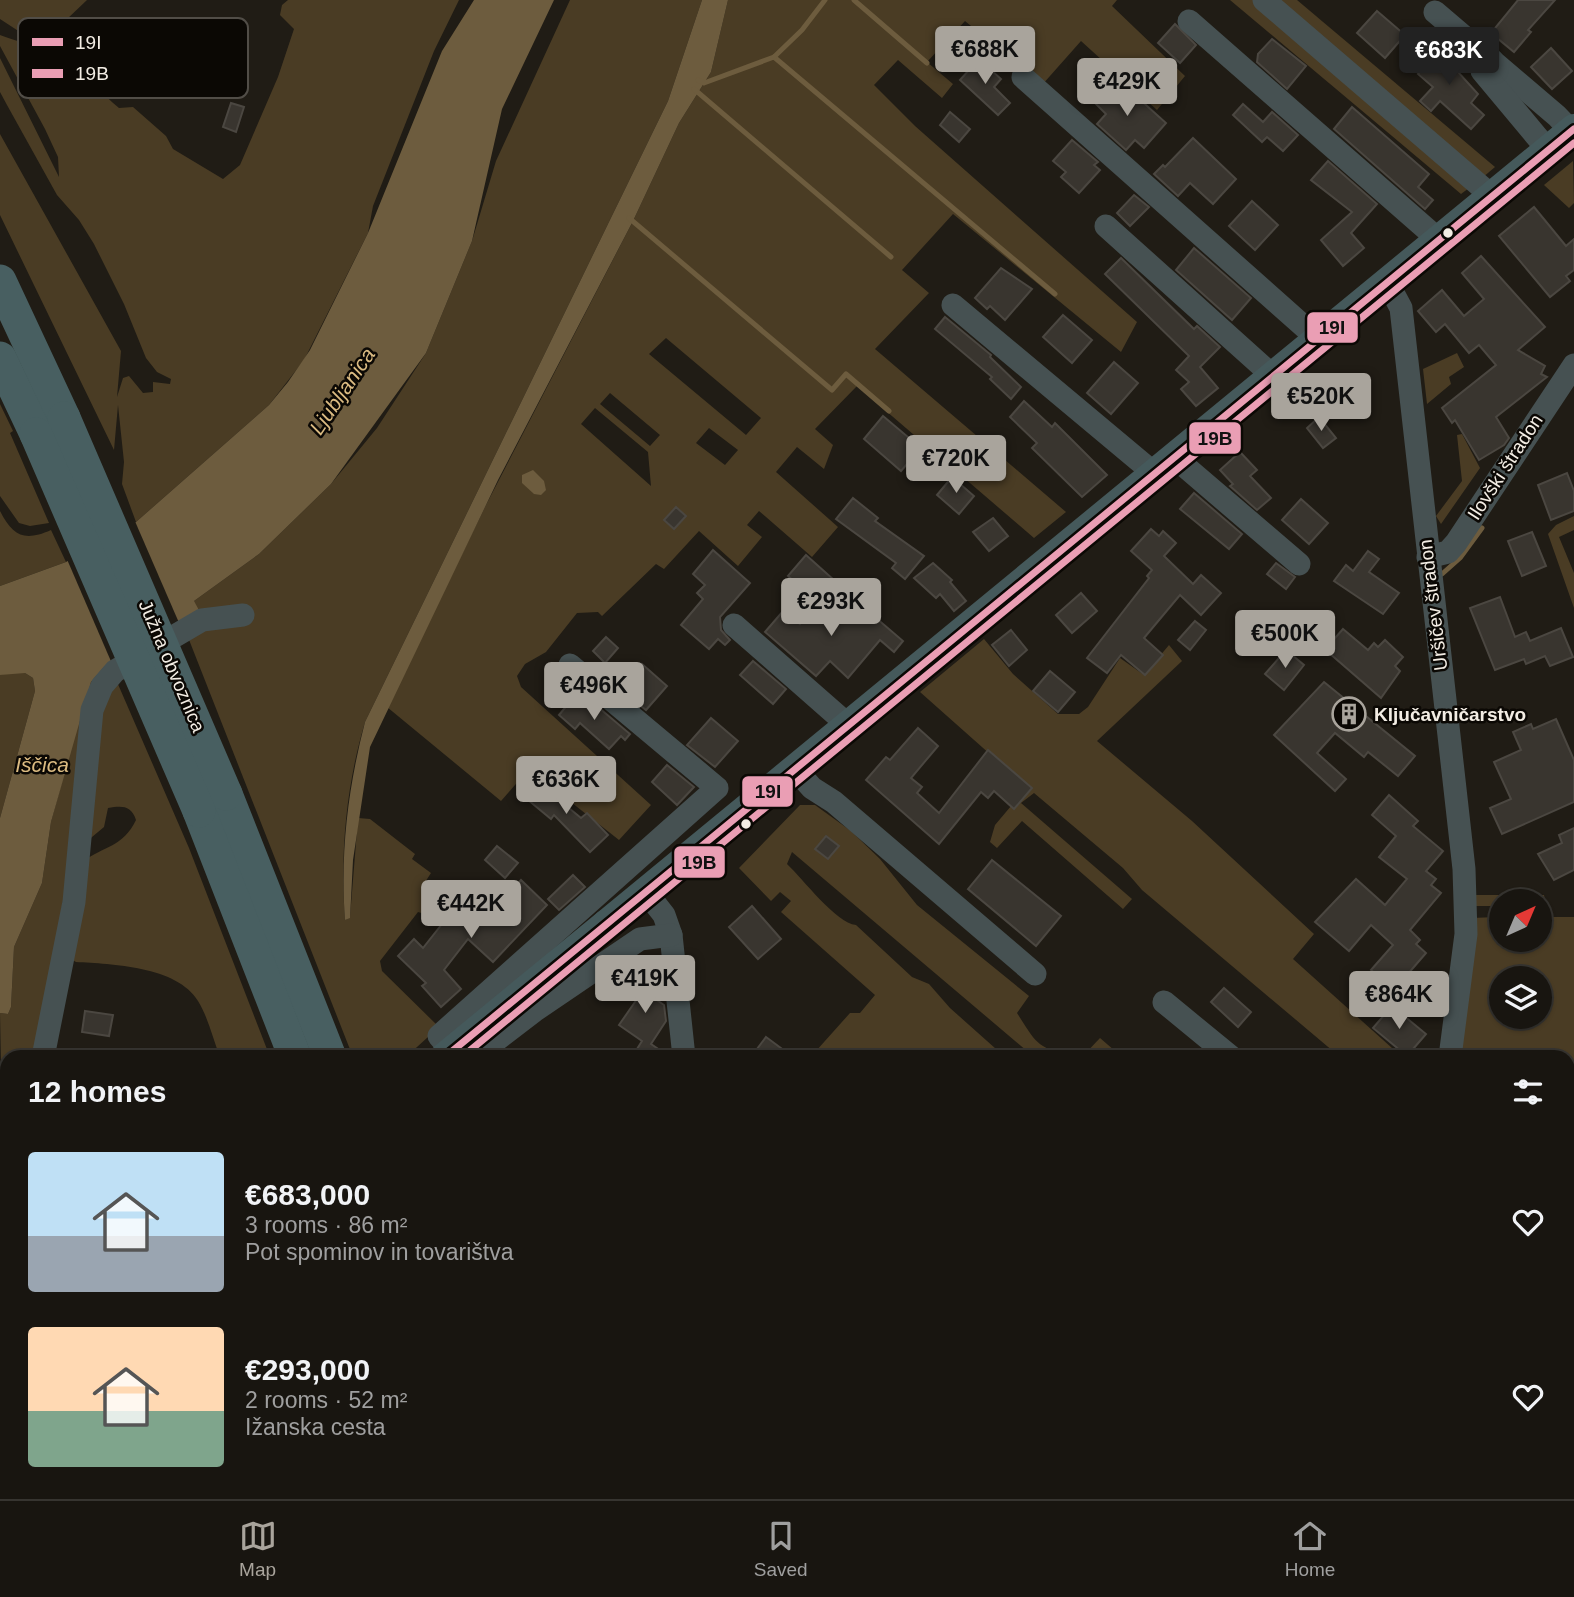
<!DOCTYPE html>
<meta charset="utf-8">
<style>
:root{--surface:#181510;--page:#25221e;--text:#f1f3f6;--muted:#9f9f9f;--line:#363430;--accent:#a9a49c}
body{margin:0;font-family:Arial,sans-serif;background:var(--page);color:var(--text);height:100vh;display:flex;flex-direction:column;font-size:26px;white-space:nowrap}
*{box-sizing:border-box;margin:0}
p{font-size:23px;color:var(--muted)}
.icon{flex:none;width:38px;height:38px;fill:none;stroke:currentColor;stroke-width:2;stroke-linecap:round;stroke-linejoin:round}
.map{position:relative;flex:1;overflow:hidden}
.panel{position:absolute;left:0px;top:1050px;width:1575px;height:450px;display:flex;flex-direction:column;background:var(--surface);border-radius:21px 21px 0 0;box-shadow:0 2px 5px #0004,0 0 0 2px var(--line)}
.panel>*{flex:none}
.needle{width:46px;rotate:44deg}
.buttons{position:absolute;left:1489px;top:889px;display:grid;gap:14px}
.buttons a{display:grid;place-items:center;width:63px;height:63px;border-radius:50%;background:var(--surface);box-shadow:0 2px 5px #0004,0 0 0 2px var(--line);font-size:35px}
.price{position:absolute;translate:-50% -60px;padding:0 16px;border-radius:7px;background:var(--accent);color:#111;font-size:23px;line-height:46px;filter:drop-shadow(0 2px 4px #0008)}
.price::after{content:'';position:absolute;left:50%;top:42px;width:21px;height:16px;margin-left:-10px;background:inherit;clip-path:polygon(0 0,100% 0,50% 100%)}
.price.on{background:#222;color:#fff}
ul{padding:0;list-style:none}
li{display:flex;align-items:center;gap:21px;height:175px;padding:0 28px}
li span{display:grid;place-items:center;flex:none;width:196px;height:140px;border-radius:7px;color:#555}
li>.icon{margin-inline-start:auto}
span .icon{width:84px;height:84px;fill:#fffc;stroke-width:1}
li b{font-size:30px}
h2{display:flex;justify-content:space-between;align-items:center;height:84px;padding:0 28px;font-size:30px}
.menu{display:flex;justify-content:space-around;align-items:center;height:98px;border-top:2px solid var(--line);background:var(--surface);font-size:19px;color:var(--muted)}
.menu a{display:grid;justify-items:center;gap:4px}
.menu .on{color:var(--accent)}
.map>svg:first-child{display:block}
.green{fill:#4a3c24;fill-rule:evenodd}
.water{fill:#6d5c3e}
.pier{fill:#201c15}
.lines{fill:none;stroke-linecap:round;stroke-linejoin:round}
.stream{stroke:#6d5c3e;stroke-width:5}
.building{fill:#39352f;stroke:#4b4741;stroke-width:2}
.minor{stroke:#465152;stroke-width:23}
.major{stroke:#45595b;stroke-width:30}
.highway{stroke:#485f61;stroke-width:33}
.major-bridge{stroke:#45595b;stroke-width:30}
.highway-bridge{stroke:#485f61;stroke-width:33}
.bus-1-casing{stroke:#0b0804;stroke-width:12}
.bus-2-casing{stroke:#0b0804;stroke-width:12}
.bus-1{stroke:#ea9eb4;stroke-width:7}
.bus-2{stroke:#ea9eb4;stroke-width:7}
.bus-dot{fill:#f3ede4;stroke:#0b0804;stroke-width:2.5}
.labels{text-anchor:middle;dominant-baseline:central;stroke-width:5;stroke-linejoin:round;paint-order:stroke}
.street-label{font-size:19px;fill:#f3ede4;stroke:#0b0804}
.poi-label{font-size:19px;font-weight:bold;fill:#f3ede4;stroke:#0b0804;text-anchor:start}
.water-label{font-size:21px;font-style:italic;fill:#dbbb82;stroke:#0b0804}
.key{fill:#0b0804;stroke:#514d47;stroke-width:2}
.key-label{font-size:19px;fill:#f3ede4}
.line-badge{stroke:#0b0804;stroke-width:2.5}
.pale-badge-label{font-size:19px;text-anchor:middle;font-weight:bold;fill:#111}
</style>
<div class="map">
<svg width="1574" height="1499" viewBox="0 0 1574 1499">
<rect width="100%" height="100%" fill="#201c15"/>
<g class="green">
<path d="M0,0H87L45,40L26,36L0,19Z"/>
<path d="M288,0H459L434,51L397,145L373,206L368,233L304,360L269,405L136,522L122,484L124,462L118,405L114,450L0,215V134L121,351L117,397L123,378L129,376L143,393L153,392V382L170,384L171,379L157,372L146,358L124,304L94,244L79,220L57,195L7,105L0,92V58L59,177L58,157L45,129L0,46V35C21,43 54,51 72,63C90,75 102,95 119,108L133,107L166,136L173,149L223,179L240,165L278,77L294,29L280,15L282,5Z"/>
<path d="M570,0H702L668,101L365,722C346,786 340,853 345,920L350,917L358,818L370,819L415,854L412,859L431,873L422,887L442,904L431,916L418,912L380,961L382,971L439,1027L406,1057H353L184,627L194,601L259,554L331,484L377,428L426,353L472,241L496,161Z"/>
<path d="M728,0H1117L1112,6L1185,76L1157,110L1081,41L1042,85L965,21L927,62L953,84L942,98L898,60L874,85L915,126L1137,322L1121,352L953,214L902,270L929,293L875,349L1066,512L1034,538L857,386L815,429L833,445L824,469L797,447L776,472L838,527L812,557L759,511L747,525L762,537L738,566L699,531L664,569L656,564L602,616L598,612L577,613L546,652L525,664L517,676L521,687L651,805L619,840L529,769L501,801L387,707L486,505L633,221L679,123L711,72ZM666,338L761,418L746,435L649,354ZM610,393L660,435L650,446L600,404ZM595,408L648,452L651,486L581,424ZM709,428L738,450L725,465L696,443Z"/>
<path d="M1230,0H1255L1473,185L1461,194Z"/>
<path d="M1272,0H1297L1495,167L1482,178Z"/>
<path d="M1573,161L1574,203L1569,208L1544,185Z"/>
<path d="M1457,353L1464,367L1449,377L1451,384L1427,404L1423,369Z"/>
<path d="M0,404L13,431L10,433L49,523L30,526L19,523L0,496Z"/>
<path d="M1462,434L1480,468L1441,524L1436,516L1462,481L1457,435Z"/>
<path d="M0,511C13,536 24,542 51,530L66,562L0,586Z"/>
<path d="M1574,516V530L1559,537L1574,573V608L1548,534L1556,525Z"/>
<path d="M984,639L1013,674L1058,714H1079L1088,707L1120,658L1144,675L1169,645L1182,661L1097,741L1192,821L1314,934L1293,959L1402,1057H1340L1142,890L1123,868L1034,793L1021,803L1132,899L1123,909L1022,821L997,848L990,842L995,825L1027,787L920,692Z"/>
<path d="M110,663L76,829L37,1045L27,1057H7V1063L1,1064L0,1013L8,1014L11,1007L14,947L42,883L51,822L86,693L91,682Z"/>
<path d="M10,672L25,673L33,678L35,691L0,818V675Z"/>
<path d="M114,675L189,848L270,1057H220C213,1039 208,1017 198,1001C177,966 111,964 76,962L69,958L82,862C104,846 123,847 136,820C131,805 122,806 108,808L104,827L86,842L90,734Z"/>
<path d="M800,805H815L851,831L880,859L917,905L1029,996L1017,1013C1038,1046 1037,1047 1075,1057H1034L792,852L787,864C803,879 836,923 856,925L912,977L929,984L950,1008L1005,1057H817L816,1051L850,1013H860L875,995L781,912L791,901L780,892L771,901L739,868Z"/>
<path d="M1471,895H1544L1546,905H1540V901H1502L1501,906H1471Z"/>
<path d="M1496,917V922H1501L1502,940H1540V917H1574V1241L1568,1228V1057H1457L1472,918ZM1502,978H1540V1017H1502Z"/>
<path d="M1100,1038L1122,1057H1082Z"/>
<path d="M1574,1293V1499H1406L1403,1493H1568V1296Z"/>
<path d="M288,1493H408L410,1499H288Z"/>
<path d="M1296,1493H1392L1396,1499H1297Z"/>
</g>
<g class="water">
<path d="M474,0H554L502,109L472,241L426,353L331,484L259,554L194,601L201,614L105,666L91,682L51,822L42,883L14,947L11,1007L8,1014L0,1013V818L35,691L33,678L25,673L0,675V586L66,562L136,522L269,405L288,382L310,350L368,233L442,51Z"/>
<path d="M702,0H728L711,72L679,123L633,221L498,480L370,747L353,860L350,918L345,920C340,852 348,788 365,722L668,101Z"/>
<path d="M533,470L544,481L546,490L541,495L534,494L522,483V475Z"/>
</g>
<path class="pier" d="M134,519L183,632L113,666L66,557Z"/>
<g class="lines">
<g class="stream">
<path d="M854,0L927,63"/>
<path d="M774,57L1055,294"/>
<path d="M698,80L704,83L774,57L802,30L825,0"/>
<path d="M694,89L891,257"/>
<path d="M629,218L832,390L846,374L889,411"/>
<path d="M1442,574L1460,558L1482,528"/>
</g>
</g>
<g class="building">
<path d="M1518,0H1555L1528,30L1531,32L1514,52L1491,33Z"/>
<path d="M1377,11L1405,35L1385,58L1357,33Z"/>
<path d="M1175,24L1196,45L1180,63L1158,43Z"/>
<path d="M1272,39L1306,66L1287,89L1257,62L1258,54Z"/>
<path d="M1438,44L1463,66L1458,72L1478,94L1471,103L1484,115L1471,129L1440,101L1431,111L1420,101L1433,87L1418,74L1425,66L1422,63Z"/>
<path d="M1551,48L1572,71L1552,89L1531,67Z"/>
<path d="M979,59L1001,79L994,87L1010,103L998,115L960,80Z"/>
<path d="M1119,86L1124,91L1127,88L1166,123L1144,148L1135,140L1126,150L1097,124L1106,114L1092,100L1103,88L1110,95Z"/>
<path d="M231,103L244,107L236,132L223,127Z"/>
<path d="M1243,104L1263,122L1272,112L1298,135L1283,151L1267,137L1262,142L1233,115Z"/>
<path d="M1352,107L1429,174L1418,187L1433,200L1425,209L1334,129Z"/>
<path d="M950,112L970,129L959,142L940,125Z"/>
<path d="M1193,138L1236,179L1213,204L1190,183L1178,196L1154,174L1163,165L1165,167Z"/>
<path d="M1072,140L1098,162L1094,165L1100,170L1079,193L1061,177L1066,172L1053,161Z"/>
<path d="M1328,161L1377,204L1351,233L1364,248L1343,266L1321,240L1352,212L1311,180Z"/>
<path d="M1134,195L1149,207L1130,226L1117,213Z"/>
<path d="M1252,201L1278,225L1255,250L1229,226Z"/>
<path d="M1534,207L1566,246L1574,239V270L1566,276L1570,281L1550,297L1499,236Z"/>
<path d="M1194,248L1251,298L1232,320L1176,270Z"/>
<path d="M1481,256L1545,327L1518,350L1545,366L1541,374L1547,377L1496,417L1509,438L1504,445L1479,460L1455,420L1452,423L1442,408L1496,365L1479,345L1469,353L1445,324L1436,332L1418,311L1442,290L1464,316L1484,299L1462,273Z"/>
<path d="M1121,258L1194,329L1197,326L1220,347L1200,367L1218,388L1196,406L1181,389L1189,382L1176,370L1189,356L1105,274Z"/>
<path d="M1001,268L1032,289L1005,320L990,306L987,309L975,298Z"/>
<path d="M1063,315L1092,340L1072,363L1043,337Z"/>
<path d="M945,317L991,355L990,357L1021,387L1011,399L990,379L992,377L935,329Z"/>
<path d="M1114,362L1138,383L1111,414L1087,393Z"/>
<path d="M1024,401L1052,427L1055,423L1107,475L1082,497L1032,448L1037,443L1010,417Z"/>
<path d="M883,416L921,448L901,471L864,439Z"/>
<path d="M1319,417L1336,438L1323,448L1307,428Z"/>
<path d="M1240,452L1257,470L1250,476L1271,498L1257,510L1230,486L1233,484L1220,470Z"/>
<path d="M1567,473L1574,491V511L1551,520L1538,485Z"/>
<path d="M952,477L974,496L959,514L937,495Z"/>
<path d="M1194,493L1242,534L1229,549L1180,509Z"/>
<path d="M853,498L878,518L875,521L924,556L905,579L892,568L896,563L836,519Z"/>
<path d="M1301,499L1328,523L1309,544L1282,520Z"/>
<path d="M676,507L686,516L674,529L664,520Z"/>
<path d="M993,518L1008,536L989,551L973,532Z"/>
<path d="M1151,529L1159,536L1163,531L1176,543L1164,556L1193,584L1201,575L1221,593L1201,615L1180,595L1144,638L1163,655L1145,675L1121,655L1107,673L1087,658L1149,578L1147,576L1152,570L1131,551Z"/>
<path d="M1532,532L1546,566L1522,576L1508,541Z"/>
<path d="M713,550L750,583L720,617L721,630L730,640L725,645L718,639L709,649L681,625L703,599L697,593L705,585L693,574Z"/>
<path d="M1368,551L1379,559L1369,572L1399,593L1383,614L1334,581L1346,565L1353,571Z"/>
<path d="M806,555L834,580L816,600L788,576Z"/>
<path d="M933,563L952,580L950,582L966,601L954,611L940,594L936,598L914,578Z"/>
<path d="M1276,563L1295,577L1286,589L1267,574Z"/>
<path d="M1081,593L1097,611L1072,633L1056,615Z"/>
<path d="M824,597L850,620L862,606L903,641L894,652L880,640L848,678L830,661L816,676L765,632L784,610L800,624Z"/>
<path d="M1500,597L1515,637L1526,632L1530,641L1561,628L1573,657L1550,666L1545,656L1526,664L1524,659L1495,670L1470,608Z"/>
<path d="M1195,621L1206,630L1190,650L1178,640Z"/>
<path d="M1343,629L1368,650L1374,643L1378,647L1385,640L1403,657L1395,666L1400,671L1381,698L1328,652V646Z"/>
<path d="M1011,630L1027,650L1009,666L992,645Z"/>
<path d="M606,637L618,648L605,663L593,651Z"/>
<path d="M1286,650L1304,665L1284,690L1265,674Z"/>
<path d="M753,661L786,689L773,704L740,675Z"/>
<path d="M642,664L667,686L646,710L620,689Z"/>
<path d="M1050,671L1075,692L1058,712L1033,691Z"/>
<path d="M1324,682L1415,756L1398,776L1368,752L1364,757L1335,733L1317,753L1346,779L1335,791L1274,735Z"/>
<path d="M574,697L587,708L592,702L630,734L625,740L621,736L609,749L580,723L575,729L559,715Z"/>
<path d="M711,718L738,741L715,767L687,745Z"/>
<path d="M1556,719L1574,760V802L1502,834L1490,808L1511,799L1494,762L1521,750L1513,732L1531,724L1533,729Z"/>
<path d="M918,728L938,746L911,778L922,787L917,793L939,813L988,750L1032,788L1014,809L994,791L988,798L981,792L939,844L866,780L886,757L890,760Z"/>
<path d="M667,765L694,787L677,805L652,782Z"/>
<path d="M535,780L581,818L587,813L608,835L590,852L554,815L551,819L522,795Z"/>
<path d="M1389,795L1418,821L1413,826L1443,851L1426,871L1436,879L1431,885L1441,893L1410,930L1420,940L1416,944L1426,953L1394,990L1371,970L1393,945L1371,925L1349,951L1315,922L1356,879L1385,905L1407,879L1379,857L1396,836L1372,815Z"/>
<path d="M1574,828V870L1554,880L1538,854L1562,843L1559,835Z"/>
<path d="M826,836L839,846L828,859L815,849Z"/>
<path d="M497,846L518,863L505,878L485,860Z"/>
<path d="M992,860L1061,916L1036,946L968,889Z"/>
<path d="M573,875L585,887L559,910L548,899Z"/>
<path d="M521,880L547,905L493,962L468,939L444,970L461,989L441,1007L422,986L426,983L398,956L414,939L423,948L450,914L469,929L488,909L492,912Z"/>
<path d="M752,906L781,939L758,959L729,927Z"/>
<path d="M639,970L662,986L654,998L664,1005L666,1021L651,1044L670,1057H632L642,1041L619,1025L637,999L625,990Z"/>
<path d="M1224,988L1251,1012L1238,1027L1211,1002Z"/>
<path d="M1392,1006L1426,1034L1407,1056L1373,1028Z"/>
<path d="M85,1011L113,1015L109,1036L82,1032Z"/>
<path d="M766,1037L793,1057H751Z"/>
</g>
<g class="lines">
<g class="minor">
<path d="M1264,0L1492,196"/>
<path d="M1435,12L1557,116L1571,131"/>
<path d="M1189,21L1439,240"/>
<path d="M1492,60L1482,71L1548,150"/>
<path d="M1023,77L1318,339"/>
<path d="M1106,226L1273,376"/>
<path d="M1387,282L1401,308L1464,869L1466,934L1450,1057"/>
<path d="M953,305L1155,474"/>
<path d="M1174,457L1299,564"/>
<path d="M1428,557L1448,552L1456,543L1574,365"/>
<path d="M734,625L848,725"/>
<path d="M795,769L812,788L834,802L1035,974"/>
<path d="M646,892L664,915L671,935L684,1057"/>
<path d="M1164,1002L1231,1057"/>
<path d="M43,1057L74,902L92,710L102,686L115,671L202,620L243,615"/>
<path d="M457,1057L439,1036L717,788L570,665"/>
<path d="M474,1057L534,1011L640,939L671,935"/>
<path d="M0,1217L7,1194"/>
<path d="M0,1256L7,1253"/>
<path d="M0,1478L7,1461"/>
<path d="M733,1493L734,1499"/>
<path d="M1397,1493L1400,1499"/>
<path d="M282,1499L283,1493"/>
<path d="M1233,1499L1237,1493"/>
</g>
<g class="major">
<path d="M607,924L1574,129"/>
<path d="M0,1421L7,1415"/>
</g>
<g class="highway">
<path d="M0,281L64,418"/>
<path d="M0,358L36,434"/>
<path d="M226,794L330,1057"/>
<path d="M199,811L295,1057"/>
<path d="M449,1493L451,1499"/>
<path d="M485,1493L487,1499"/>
</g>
<path class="major-bridge" d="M445,1057L607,924"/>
<g class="highway-bridge">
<path d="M64,418L226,794"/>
<path d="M36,434L199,811"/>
</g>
<defs>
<path id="bus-1" d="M445,1057L1574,129"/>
<path id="bus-2" d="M462,1057L1574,143"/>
</defs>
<use href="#bus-1" class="bus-1-casing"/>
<use href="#bus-2" class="bus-2-casing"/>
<use href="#bus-1" class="bus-1"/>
<use href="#bus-2" class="bus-2"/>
</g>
<defs>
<symbol id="building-ring" viewBox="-11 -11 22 22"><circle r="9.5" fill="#0b0804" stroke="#a9a49c" stroke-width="1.5"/><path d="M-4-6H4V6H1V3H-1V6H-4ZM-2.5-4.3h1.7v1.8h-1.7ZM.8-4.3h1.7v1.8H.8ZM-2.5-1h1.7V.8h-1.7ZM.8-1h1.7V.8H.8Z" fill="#a9a49c"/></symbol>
</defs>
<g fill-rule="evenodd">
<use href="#building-ring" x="1330" y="695" width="38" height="38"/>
</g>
<g class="bus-dot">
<circle cx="1448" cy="233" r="6"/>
<circle cx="746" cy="824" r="6"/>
</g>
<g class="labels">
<g class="street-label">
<text transform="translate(1505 467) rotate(-57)">Ilovški štradon</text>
<text transform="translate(1433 605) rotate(-97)">Uršičev štradon</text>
<text transform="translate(172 666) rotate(67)">Južna obvoznica</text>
</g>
<g class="poi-label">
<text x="1374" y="714">Ključavničarstvo</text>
</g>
<g class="water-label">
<text transform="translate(342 391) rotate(-56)">Ljubljanica</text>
<text x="42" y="764">Iščica</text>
</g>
</g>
<rect x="18" y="18" width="230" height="80" rx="10" class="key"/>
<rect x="32" y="38" width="31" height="8" fill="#ea9eb4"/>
<rect x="32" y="69" width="31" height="9" fill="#ea9eb4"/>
<g class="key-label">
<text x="75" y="49">19I</text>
<text x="75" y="80">19B</text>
</g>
<g class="line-badge">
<rect x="1306" y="311" width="53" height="33" rx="7" fill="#ea9eb4"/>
<rect x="1188" y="421" width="54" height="34" rx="7" fill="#ea9eb4"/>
<rect x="741" y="775" width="53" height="33" rx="7" fill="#ea9eb4"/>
<rect x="673" y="845" width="53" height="34" rx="7" fill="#ea9eb4"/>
</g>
<g class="pale-badge-label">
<text x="1332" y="334">19I</text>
<text x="1215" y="445">19B</text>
<text x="768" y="798">19I</text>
<text x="699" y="869">19B</text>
</g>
</svg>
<div class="buttons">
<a><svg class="needle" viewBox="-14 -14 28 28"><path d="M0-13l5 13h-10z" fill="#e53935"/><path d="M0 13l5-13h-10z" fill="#9f9f9f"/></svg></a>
<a><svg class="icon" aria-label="layers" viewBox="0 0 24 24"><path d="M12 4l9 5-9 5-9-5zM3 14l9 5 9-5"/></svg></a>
</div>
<b class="price" style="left:985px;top:86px">€688K</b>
<b class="price on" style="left:1449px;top:87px">€683K</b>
<b class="price" style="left:1127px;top:118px">€429K</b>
<b class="price" style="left:1321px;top:433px">€520K</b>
<b class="price" style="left:956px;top:495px">€720K</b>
<b class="price" style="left:831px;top:638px">€293K</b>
<b class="price" style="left:1285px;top:670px">€500K</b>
<b class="price" style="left:594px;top:722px">€496K</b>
<b class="price" style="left:566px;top:816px">€636K</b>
<b class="price" style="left:471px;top:940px">€442K</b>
<b class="price" style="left:645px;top:1015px">€419K</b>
<b class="price" style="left:1399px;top:1031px">€864K</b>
<section class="panel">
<h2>12 homes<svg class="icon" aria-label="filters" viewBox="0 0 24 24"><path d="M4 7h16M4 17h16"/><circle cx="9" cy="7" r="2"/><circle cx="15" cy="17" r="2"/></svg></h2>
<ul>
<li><span style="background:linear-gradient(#bfe0f5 60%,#9aa5b1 0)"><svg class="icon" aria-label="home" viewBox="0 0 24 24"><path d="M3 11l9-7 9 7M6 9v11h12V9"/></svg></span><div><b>€683,000</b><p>3 rooms · 86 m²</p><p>Pot spominov in tovarištva</p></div><svg class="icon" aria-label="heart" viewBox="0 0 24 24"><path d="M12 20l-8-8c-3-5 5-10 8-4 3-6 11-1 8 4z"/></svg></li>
<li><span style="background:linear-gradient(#ffd9b3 60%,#7fa58c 0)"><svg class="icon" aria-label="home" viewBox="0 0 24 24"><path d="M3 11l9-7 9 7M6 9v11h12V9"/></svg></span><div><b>€293,000</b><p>2 rooms · 52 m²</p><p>Ižanska cesta</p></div><svg class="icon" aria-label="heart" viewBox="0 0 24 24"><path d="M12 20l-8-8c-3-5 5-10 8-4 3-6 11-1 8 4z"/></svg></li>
</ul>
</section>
</div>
<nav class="menu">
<a class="on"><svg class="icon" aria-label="map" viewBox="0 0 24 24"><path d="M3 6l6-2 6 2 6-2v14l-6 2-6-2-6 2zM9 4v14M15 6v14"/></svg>Map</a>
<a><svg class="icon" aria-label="saved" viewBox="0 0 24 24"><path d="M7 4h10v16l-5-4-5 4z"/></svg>Saved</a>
<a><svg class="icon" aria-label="home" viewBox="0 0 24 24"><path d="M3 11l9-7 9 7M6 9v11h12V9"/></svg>Home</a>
</nav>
